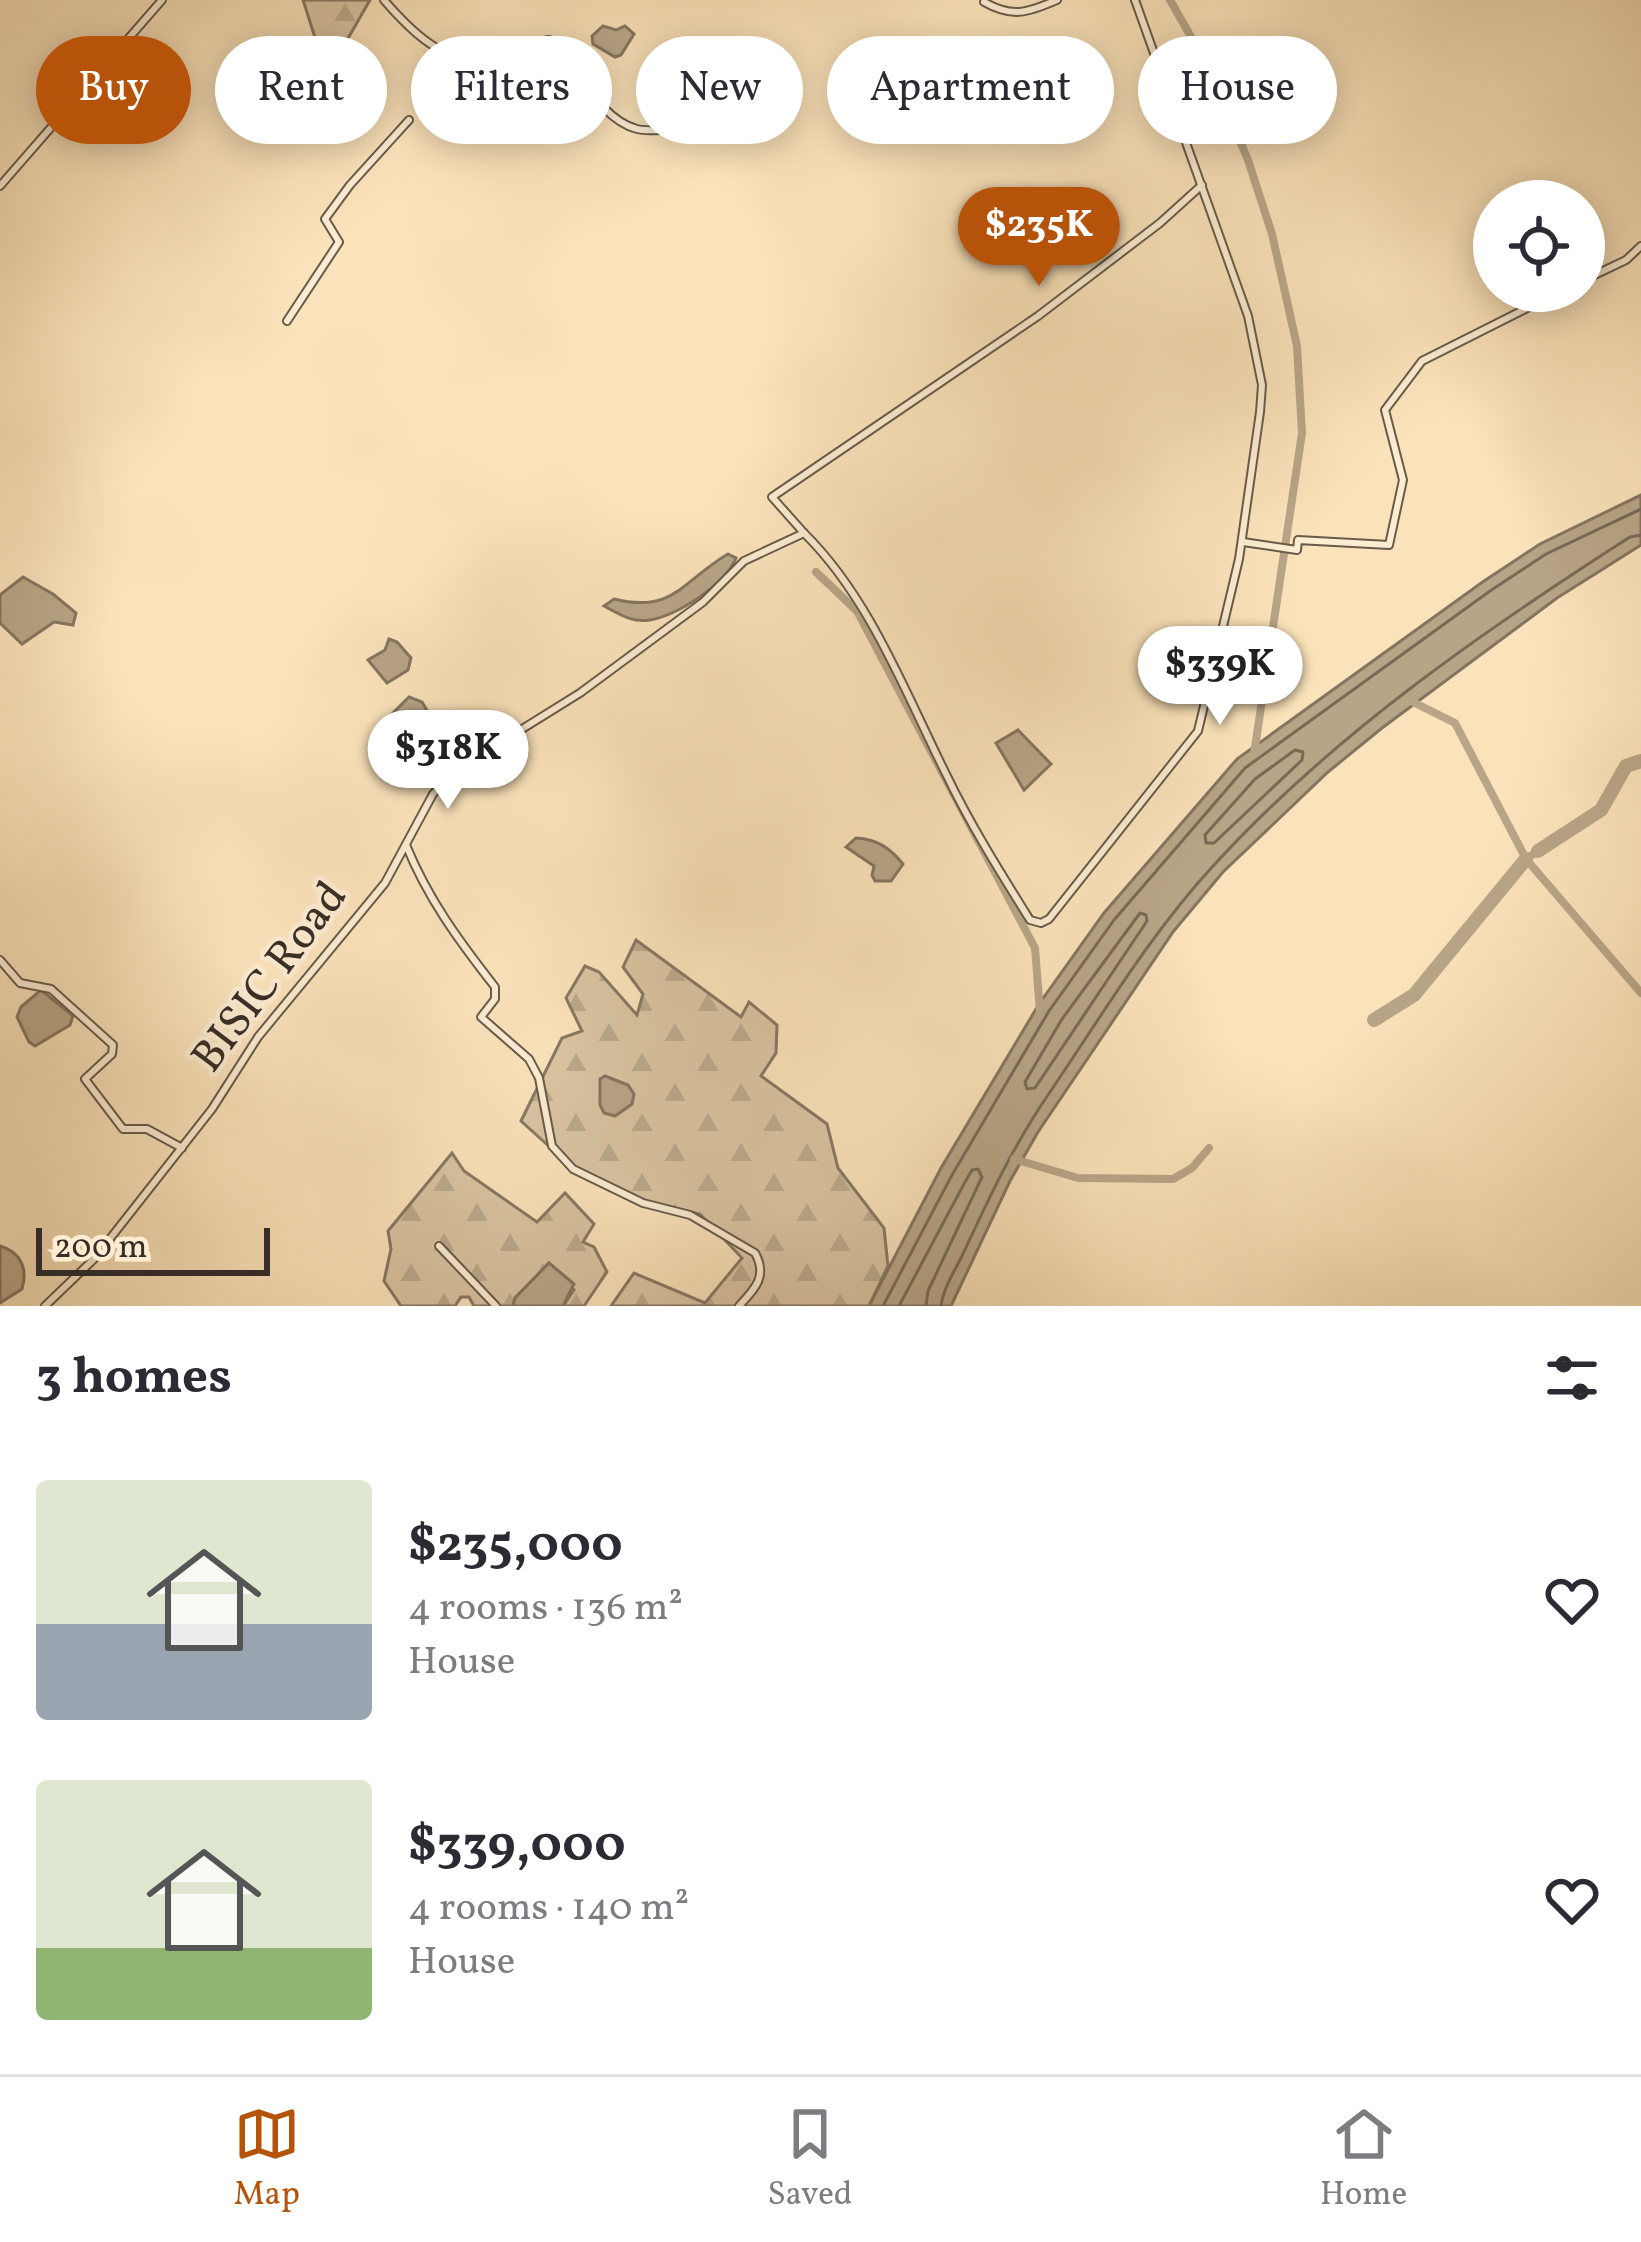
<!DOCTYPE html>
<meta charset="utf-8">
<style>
:root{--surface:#fff;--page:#f7f7f7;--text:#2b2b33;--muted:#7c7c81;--line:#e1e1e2;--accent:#b45309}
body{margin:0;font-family:Vollkorn,serif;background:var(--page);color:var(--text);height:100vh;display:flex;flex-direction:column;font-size:45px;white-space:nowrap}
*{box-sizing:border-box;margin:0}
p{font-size:39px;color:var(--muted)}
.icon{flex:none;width:66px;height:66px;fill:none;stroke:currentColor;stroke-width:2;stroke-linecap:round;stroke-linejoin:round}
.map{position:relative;height:1306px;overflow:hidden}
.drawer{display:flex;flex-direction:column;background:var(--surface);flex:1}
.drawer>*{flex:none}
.banner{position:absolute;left:36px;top:36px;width:1569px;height:108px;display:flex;gap:24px}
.fabs{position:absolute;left:1473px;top:180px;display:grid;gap:24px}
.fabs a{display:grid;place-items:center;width:132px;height:132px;border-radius:50%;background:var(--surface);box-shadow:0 6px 30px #0003;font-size:60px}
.scale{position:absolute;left:36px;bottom:30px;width:234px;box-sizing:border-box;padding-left:12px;border:6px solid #382e25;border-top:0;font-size:33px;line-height:42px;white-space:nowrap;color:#382e25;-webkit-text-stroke:9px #fcecd2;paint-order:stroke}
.price{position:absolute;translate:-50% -102px;padding:0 27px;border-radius:42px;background:#fff;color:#222;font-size:39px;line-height:78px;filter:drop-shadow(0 3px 6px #0008)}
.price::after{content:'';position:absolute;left:50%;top:72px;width:36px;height:27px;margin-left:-18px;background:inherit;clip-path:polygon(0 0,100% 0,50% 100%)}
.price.on{background:var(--accent);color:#fff}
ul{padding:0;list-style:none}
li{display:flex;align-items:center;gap:36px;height:300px;padding:0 36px}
li span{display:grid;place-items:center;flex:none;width:336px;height:240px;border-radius:12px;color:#555}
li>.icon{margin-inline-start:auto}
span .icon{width:144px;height:144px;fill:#fffc;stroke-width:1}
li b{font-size:51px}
h2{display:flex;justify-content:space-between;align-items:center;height:144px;padding:0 36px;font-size:51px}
.chip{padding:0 42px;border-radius:54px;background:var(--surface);box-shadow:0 6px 30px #0003;font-size:42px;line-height:108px}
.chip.on{background:var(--accent);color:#fff}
.menu{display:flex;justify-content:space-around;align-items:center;height:168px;border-top:3px solid var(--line);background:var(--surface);font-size:33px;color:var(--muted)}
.menu a{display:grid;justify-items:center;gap:6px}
.menu .on{color:var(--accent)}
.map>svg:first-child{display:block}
.forest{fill:url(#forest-firs);stroke:#887863;stroke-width:3}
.water{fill:#b8a587;stroke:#857560;stroke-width:3}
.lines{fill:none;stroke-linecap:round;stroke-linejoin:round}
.shore{stroke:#786a56;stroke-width:3}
.canal{stroke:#b8a587;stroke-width:8}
.river{stroke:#b8a587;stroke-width:14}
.minor-casing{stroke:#685b4a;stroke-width:10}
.minor{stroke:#fcecd2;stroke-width:6}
.labels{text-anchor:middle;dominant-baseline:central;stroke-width:9;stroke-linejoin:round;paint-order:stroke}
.street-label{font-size:45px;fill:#382e25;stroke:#fcecd2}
</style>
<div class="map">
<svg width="1641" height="1306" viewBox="0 0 1641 1306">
<defs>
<pattern id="forest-firs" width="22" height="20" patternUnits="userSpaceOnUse" patternTransform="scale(3)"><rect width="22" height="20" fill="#d9c3a1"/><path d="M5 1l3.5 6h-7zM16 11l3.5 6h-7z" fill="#bba88a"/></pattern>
</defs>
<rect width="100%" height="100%" fill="#fae2ba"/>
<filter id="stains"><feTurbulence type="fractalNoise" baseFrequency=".00167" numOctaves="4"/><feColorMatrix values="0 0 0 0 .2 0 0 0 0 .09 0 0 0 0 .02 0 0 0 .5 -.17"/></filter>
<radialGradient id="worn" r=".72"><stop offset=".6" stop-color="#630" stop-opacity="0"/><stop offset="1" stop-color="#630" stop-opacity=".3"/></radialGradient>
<g class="forest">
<path d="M303,0H370L331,68L319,50Z"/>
<path d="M636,940L741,1017L749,1002L777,1025L776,1053L761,1076L827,1124L838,1168L884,1228L888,1266L869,1306H611L634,1273L705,1303L742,1258L700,1214L628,1197L573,1168L521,1121L562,1038L582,1031L566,998L585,966L599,972L637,1015L643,994L623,967Z"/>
<path d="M452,1153L464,1171L537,1222L565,1193L594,1224L583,1242L594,1247L607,1272L584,1306H563L574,1290L549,1263L515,1298L513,1306H474L469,1297H461L455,1306H401L384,1281L391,1249L388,1231Z"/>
</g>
<g class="water">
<path d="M603,26L616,30L625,26L634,34L621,55L615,57L593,44L592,36Z"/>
<path d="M1641,495V545L1557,598L1382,728L1328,772L1223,872L1173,932L1038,1132L1010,1181L951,1306H869L941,1168L1039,1004L1104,913L1237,759L1484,581L1540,544Z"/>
<path d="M728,554L736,558C726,584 678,615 650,620C632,623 619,614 604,606L614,599C674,614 683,580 728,554Z"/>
<path d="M23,577L53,594L76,613L73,625L54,622L22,644L0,623V595Z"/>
<path d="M389,639L397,642L411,658L408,670L387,683L368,660L385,650Z"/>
<path d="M409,697L422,702L429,714L413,738L382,724Z"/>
<path d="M1018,730L1051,764L1024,790L996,743Z"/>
<path d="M856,838C877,839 890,848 903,864L891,881H875L872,875L874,866L846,847Z"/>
<path d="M41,990L73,1016L70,1025L35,1046L29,1042L17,1017L21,1007Z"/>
<path d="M605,1076L628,1085L634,1094L632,1104L615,1116L604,1113L600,1105V1079Z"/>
<path d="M0,1246C21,1252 28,1269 22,1289L0,1303Z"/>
<path d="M549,1263L574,1284L563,1306H513L515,1298Z"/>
</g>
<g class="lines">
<g class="shore">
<path d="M1295,750L1303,752L1302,760L1214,843H1206L1205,835L1255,779Z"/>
<path d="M1140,913L1146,915L1147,921L1035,1088L1027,1089L1025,1082L1062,1019Z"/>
<path d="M883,1306L952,1175L1049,1011L1114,920L1245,768L1490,591L1546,554L1641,509"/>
<path d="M899,1306L965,1182L972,1170L978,1169L982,1177L928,1291L926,1306"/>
<path d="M941,1306C943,1289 954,1272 962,1256C988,1200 1013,1146 1048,1095C1101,1017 1150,934 1214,865C1333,735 1483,631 1630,537L1641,535"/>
</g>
<g class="canal">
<path d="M1170,0L1210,70L1248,160L1272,234L1297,346L1302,433L1254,754"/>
<path d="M816,572L857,611L1035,948L1040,1012"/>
<path d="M1409,700L1455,723L1526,859L1538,851"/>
<path d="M1526,859L1641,993"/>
<path d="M1014,1159L1078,1178L1173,1179L1192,1168L1209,1148"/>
</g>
<g class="river">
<path d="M1538,851L1601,810L1626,766L1641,761"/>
<path d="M1374,1020L1414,995L1526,859"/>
</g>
<defs>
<g id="minor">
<path d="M384,0C409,29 444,65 486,60C500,59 530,44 549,40C575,65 600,120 637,129C648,132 664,129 676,129"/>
<path d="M984,2C1012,18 1027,13 1057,0"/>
<path d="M0,186L162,0"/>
<path d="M1584,280L1626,260L1641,246"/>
<path d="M287,321L339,242L325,219L350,185L409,120"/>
<path d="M804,533C870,598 905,692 946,774C970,824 1000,872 1030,920L1041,923L1049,919L1198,731L1239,559L1260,412L1262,385L1248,316L1135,0"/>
<path d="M1243,542L1297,550L1298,540L1389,545L1403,480L1385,410L1422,361L1561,291"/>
<path d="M406,845C428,899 459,941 495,987V999L481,1017L529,1059L539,1078L552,1146L573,1169L643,1203L690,1215L755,1253C768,1276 755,1289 739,1306"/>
<path d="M0,960L20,983L51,989L113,1045L112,1054L85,1079L123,1129H147L182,1148"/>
<path d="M439,1246L496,1306"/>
<path d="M45,1306L94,1259L212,1109L258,1037L385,883L433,794L453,772L580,693L703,602L744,561L804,533L772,497L1038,316L1160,223L1202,185"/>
</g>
</defs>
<use href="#minor" class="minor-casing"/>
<use href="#minor" class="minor"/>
</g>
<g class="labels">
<g class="street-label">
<text transform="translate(271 978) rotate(-53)">BISIC Road</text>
</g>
</g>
<rect width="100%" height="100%" filter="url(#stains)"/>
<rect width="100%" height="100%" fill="url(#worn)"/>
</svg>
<div class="fabs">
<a><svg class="icon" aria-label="locate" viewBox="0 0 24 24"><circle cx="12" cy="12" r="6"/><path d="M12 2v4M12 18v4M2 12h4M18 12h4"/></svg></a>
</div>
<div class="scale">200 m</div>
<b class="price on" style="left:1039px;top:289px">$235K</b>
<b class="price" style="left:1220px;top:728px">$339K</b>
<b class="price" style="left:448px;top:812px">$318K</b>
<div class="banner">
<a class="chip on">Buy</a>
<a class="chip">Rent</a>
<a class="chip">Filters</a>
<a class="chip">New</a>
<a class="chip">Apartment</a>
<a class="chip">House</a>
</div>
</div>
<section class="drawer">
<h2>3 homes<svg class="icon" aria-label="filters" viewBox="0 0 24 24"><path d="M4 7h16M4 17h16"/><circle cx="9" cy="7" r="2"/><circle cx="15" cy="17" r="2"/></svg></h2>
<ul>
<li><span style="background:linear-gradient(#dfe7d0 60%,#9aa5b1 0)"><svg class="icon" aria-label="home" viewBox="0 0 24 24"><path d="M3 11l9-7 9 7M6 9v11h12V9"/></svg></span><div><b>$235,000</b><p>4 rooms · 136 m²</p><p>House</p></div><svg class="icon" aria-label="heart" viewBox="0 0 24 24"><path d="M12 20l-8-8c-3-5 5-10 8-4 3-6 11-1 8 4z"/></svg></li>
<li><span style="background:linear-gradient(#dfe7d0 70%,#8fb573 0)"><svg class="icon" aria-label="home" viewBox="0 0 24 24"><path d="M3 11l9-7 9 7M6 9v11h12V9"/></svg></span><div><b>$339,000</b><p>4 rooms · 140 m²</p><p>House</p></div><svg class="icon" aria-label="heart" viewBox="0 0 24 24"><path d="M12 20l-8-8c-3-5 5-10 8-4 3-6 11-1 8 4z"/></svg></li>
</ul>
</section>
<nav class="menu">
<a class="on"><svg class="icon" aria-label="map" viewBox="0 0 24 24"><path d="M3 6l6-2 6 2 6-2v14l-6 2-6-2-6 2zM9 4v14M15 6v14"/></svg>Map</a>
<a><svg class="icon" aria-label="saved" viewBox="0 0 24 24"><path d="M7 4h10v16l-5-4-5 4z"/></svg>Saved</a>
<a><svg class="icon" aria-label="home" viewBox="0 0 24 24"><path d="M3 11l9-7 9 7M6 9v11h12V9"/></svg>Home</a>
</nav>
